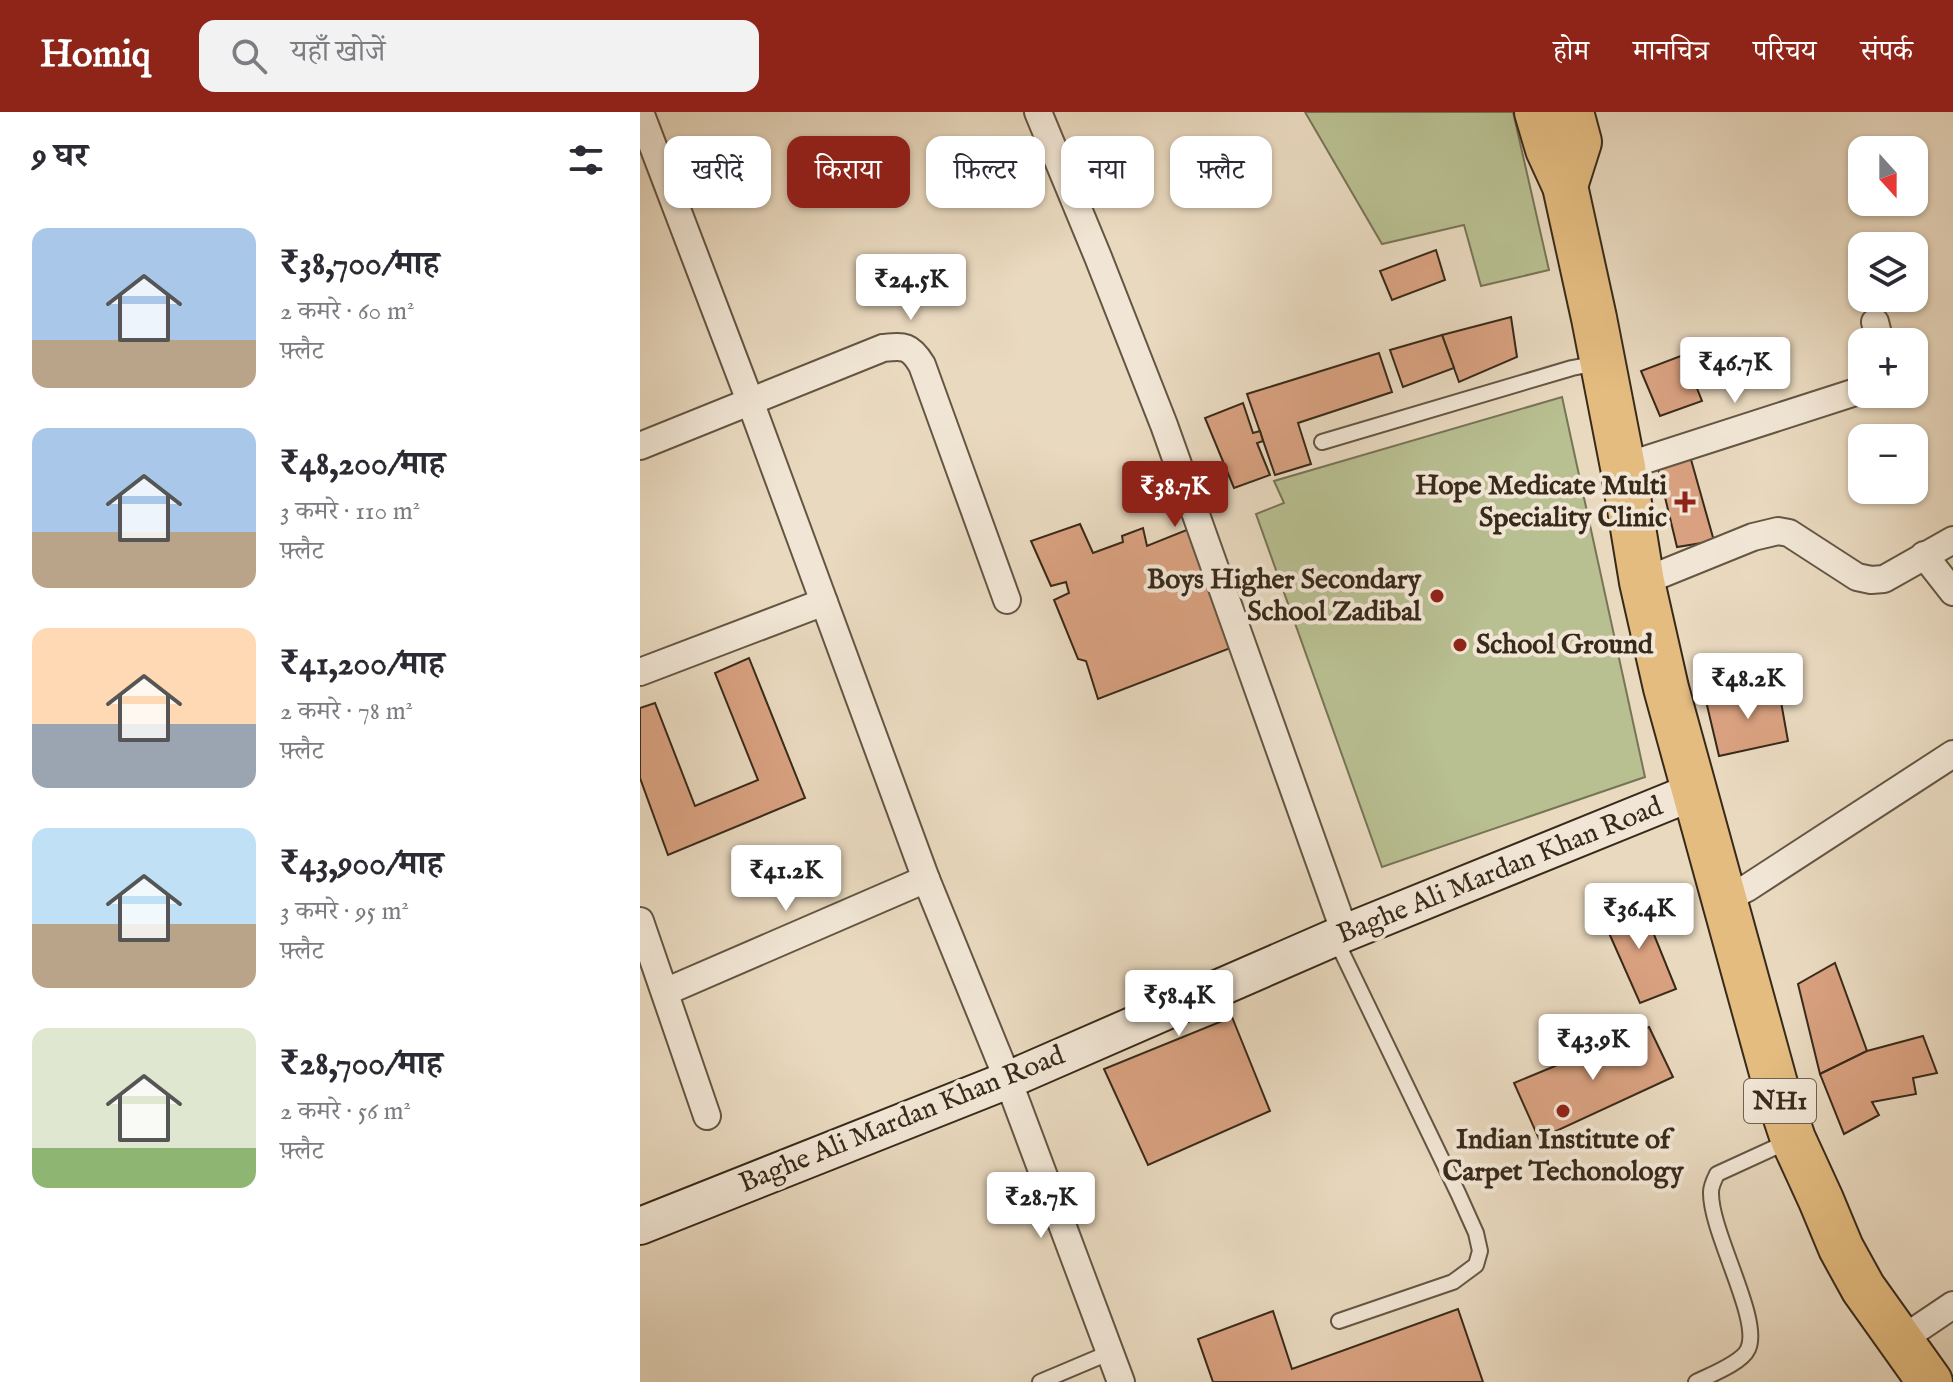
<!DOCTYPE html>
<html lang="hi">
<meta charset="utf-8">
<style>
:root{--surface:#fff;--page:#f2f2f3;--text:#2b2b33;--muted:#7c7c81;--accent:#8f2418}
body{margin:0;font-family:"IM FELL English","Noto Serif Devanagari",serif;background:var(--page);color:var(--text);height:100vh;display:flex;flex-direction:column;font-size:30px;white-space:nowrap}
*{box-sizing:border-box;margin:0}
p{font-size:26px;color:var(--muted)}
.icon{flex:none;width:44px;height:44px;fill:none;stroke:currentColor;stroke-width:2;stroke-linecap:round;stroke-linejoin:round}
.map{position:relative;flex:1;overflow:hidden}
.drawer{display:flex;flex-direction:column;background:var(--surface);width:640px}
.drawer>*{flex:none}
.banner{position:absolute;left:24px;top:24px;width:760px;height:72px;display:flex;gap:16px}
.needle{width:52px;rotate:159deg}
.controls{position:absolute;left:1208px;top:24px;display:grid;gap:16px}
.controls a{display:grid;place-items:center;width:80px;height:80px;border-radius:16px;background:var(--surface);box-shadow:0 2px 6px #0004;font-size:40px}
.price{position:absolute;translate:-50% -68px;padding:0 18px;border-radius:8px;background:#fff;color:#222;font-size:26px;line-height:52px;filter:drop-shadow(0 2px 4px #0008)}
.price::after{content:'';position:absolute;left:50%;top:48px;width:24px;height:18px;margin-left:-12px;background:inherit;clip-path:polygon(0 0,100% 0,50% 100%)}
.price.active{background:var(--accent);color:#fff}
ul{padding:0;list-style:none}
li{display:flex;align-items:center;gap:24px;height:200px;padding:0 32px}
li span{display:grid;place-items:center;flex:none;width:224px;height:160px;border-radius:16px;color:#555}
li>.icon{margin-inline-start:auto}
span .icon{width:96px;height:96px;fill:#fffc;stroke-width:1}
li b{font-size:34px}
h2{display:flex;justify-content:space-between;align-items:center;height:96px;padding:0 32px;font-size:34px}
.tag{padding:0 28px;border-radius:16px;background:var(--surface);box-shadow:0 2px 6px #0004;font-size:28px;line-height:72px}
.tag.active{background:var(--accent);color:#fff}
header{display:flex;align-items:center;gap:48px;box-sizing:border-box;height:112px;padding:0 40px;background:var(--accent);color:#fff}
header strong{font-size:38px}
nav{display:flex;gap:44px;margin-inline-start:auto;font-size:28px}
.search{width:560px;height:72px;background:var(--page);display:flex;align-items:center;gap:20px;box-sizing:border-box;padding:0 28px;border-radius:16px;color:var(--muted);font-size:30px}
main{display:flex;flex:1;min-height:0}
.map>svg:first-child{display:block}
.green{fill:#b8bf91;stroke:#787456;stroke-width:2}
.building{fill:#d9a180;stroke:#382a1a;stroke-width:2}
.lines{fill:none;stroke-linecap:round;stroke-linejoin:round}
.lane-casing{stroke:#645643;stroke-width:18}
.street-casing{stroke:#645643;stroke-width:30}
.secondary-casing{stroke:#382a1a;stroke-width:40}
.highway-casing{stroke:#382a1a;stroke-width:48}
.lane{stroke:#f1e6d5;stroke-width:14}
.street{stroke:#f1e6d5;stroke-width:26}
.secondary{stroke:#f1e6d5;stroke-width:36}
.highway{stroke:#e4bc80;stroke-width:44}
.poi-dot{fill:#8f2418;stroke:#f1e6d5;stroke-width:3}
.labels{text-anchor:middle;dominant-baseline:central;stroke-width:8;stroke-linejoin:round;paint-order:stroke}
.shield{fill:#f1e6d5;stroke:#706252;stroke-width:2}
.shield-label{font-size:26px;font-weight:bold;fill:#382a1a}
.poi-label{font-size:28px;font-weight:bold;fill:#382a1a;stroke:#f1e6d5;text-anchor:end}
.street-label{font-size:28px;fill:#382a1a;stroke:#f1e6d5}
</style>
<header>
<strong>Homiq</strong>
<div class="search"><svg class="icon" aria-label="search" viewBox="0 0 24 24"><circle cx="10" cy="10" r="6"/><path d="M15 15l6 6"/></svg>यहाँ खोजें</div>
<nav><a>होम</a><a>मानचित्र</a><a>परिचय</a><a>संपर्क</a></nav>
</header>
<main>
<section class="drawer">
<h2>9 घर<svg class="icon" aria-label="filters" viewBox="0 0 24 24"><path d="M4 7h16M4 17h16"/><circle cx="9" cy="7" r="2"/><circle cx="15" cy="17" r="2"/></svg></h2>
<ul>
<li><span style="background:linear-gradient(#a9c7e8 70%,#b9a48a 0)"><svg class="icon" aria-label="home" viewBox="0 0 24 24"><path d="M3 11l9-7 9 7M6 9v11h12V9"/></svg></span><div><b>₹38,700/माह</b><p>2 कमरे · 60 m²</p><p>फ़्लैट</p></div></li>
<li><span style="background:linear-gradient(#a9c7e8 65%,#b9a48a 0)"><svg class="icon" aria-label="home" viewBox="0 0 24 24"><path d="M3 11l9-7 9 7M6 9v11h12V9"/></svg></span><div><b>₹48,200/माह</b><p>3 कमरे · 110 m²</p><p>फ़्लैट</p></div></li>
<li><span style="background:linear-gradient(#ffd9b3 60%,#9aa5b1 0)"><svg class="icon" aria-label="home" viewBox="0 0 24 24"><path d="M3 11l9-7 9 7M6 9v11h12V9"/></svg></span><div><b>₹41,200/माह</b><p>2 कमरे · 78 m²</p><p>फ़्लैट</p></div></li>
<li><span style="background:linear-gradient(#bfe0f5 60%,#b9a48a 0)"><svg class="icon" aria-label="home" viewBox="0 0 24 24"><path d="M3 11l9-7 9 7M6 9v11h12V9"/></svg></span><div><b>₹43,900/माह</b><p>3 कमरे · 95 m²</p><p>फ़्लैट</p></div></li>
<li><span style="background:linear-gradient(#dfe7d0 75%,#8fb573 0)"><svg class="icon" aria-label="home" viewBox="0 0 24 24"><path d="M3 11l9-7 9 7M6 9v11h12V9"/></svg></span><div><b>₹28,700/माह</b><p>2 कमरे · 56 m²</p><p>फ़्लैट</p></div></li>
</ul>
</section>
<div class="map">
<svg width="1313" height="1270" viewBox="0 0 1313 1270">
<rect width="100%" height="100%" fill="#e9d9bf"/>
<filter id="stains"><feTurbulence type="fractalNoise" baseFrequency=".0025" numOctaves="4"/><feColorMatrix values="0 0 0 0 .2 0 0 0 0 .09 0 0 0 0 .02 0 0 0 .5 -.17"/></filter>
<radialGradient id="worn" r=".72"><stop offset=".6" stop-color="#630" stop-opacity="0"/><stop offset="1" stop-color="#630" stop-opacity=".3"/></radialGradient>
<g class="green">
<path d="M665,0H873L909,158L841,174L824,113L742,132Z"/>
<path d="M922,285L1005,665L742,755L616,402L644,391L634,369Z"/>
</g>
<g class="building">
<path d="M796,138L805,168L752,188L740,159Z"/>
<path d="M871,205L877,245L819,270L802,223Z"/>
<path d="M802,223L814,256L763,275L750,238Z"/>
<path d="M739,241L752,280L658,311L671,352L635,363L607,282Z"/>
<path d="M1046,242L1054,269L1062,289L1020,304L1001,259Z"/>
<path d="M603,291L613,321L620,319L623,329L617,331L630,363L594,376L565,306Z"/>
<path d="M1050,344L1074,429L1037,435L1017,352Z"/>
<path d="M440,412L453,441L483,430L482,424L503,416L507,434L549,417L593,531L588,537L458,587L446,549L438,547L414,488L429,481L426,470L411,474L391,429Z"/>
<path d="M109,546L165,686L28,743L0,666V596L15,591L55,694L118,668L75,561Z"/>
<path d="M1138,573L1148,629L1079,644L1066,589Z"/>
<path d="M1000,788L1036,877L1000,891L961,803Z"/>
<path d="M1195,851L1227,939L1180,962L1158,872Z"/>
<path d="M592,905L630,999L508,1053L464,957Z"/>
<path d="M1009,915L1033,965L899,1027L874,971Z"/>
<path d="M1283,924L1297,961L1273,966L1276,982L1232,990L1239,1003L1204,1022L1180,962L1227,939Z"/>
<path d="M818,1197L843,1270H573L558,1227L633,1199L652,1257Z"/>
</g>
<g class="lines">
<defs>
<g id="lane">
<path d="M682,330L932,256L958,251"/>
<path d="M695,826L818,1081L836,1121L840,1139L836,1153L813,1170L699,1209"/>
<path d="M400,1270L471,1240"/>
<path d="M1056,1270C1070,1263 1102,1251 1108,1237C1122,1208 1070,1120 1071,1080C1071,1074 1074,1068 1077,1062L1149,1029"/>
</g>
<g id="street">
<path d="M0,0L110,289L286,767L368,968L481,1270"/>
<path d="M398,0L458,145L524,313L705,821"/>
<path d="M1235,210L1240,230"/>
<path d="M0,334L243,236C264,234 270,233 282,253L367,488"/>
<path d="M983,355L1222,278"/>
<path d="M1284,443L1313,480"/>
<path d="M1002,470L1113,425L1138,419L1149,421L1217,465L1231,468L1244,467L1313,428"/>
<path d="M0,560L184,490"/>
<path d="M1084,788L1107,776L1313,642"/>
<path d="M0,809L67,1004"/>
<path d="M25,880L286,767"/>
<path d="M1261,1228L1313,1193"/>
</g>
<path id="secondary" d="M0,1114L368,968L705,821L1055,679"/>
<g id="highway">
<path d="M897,0L908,37L925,74L954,206L983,355L1002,470L1026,576L1137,979L1153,1027L1181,1088L1201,1136L1223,1176L1290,1270"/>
<path d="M925,74L939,30L931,0"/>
</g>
</defs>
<use href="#lane" class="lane-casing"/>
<use href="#street" class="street-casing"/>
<use href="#secondary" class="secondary-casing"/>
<use href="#highway" class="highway-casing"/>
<use href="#lane" class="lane"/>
<use href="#street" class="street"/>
<use href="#secondary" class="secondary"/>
<use href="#highway" class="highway"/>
</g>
<g class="poi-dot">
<path d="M1041 378h8v8h8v8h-8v8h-8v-8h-8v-8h8z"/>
<circle cx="797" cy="484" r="8"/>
<circle cx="820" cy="533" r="8"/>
<circle cx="923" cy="999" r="8"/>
</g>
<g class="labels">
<rect class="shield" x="1104" y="967" width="72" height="44" rx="6"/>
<g class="shield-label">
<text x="1140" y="989">NH1</text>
</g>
<g class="poi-label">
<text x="1027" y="374">Hope Medicate Multi<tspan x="1027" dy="32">Speciality Clinic</tspan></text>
<text x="781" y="468">Boys Higher Secondary<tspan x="781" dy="32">School Zadibal</tspan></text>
<text x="836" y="533" text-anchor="start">School Ground</text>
<text x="923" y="1028" text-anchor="middle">Indian Institute of<tspan x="923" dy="32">Carpet Techonology</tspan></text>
</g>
<g class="street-label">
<text transform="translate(860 759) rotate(-22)">Baghe Ali Mardan Khan Road</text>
<text transform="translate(262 1008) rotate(-22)">Baghe Ali Mardan Khan Road</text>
</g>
</g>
<rect width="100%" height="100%" filter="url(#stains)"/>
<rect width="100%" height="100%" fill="url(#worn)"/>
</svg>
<div class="controls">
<a><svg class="needle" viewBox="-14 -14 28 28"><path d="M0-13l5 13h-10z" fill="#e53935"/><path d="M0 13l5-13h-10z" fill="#7c7c81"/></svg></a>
<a><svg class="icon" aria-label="layers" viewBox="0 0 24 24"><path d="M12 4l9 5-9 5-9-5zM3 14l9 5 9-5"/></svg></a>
<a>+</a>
<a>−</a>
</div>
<b class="price" style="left:271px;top:210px">₹24.5K</b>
<b class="price" style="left:1095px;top:293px">₹46.7K</b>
<b class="price active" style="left:535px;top:417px">₹38.7K</b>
<b class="price" style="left:1108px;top:609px">₹48.2K</b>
<b class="price" style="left:146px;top:801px">₹41.2K</b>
<b class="price" style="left:999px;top:839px">₹36.4K</b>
<b class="price" style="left:539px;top:926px">₹58.4K</b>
<b class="price" style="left:953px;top:970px">₹43.9K</b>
<b class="price" style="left:401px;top:1128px">₹28.7K</b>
<div class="banner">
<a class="tag">खरीदें</a>
<a class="tag active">किराया</a>
<a class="tag">फ़िल्टर</a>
<a class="tag">नया</a>
<a class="tag">फ़्लैट</a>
</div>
</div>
</main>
